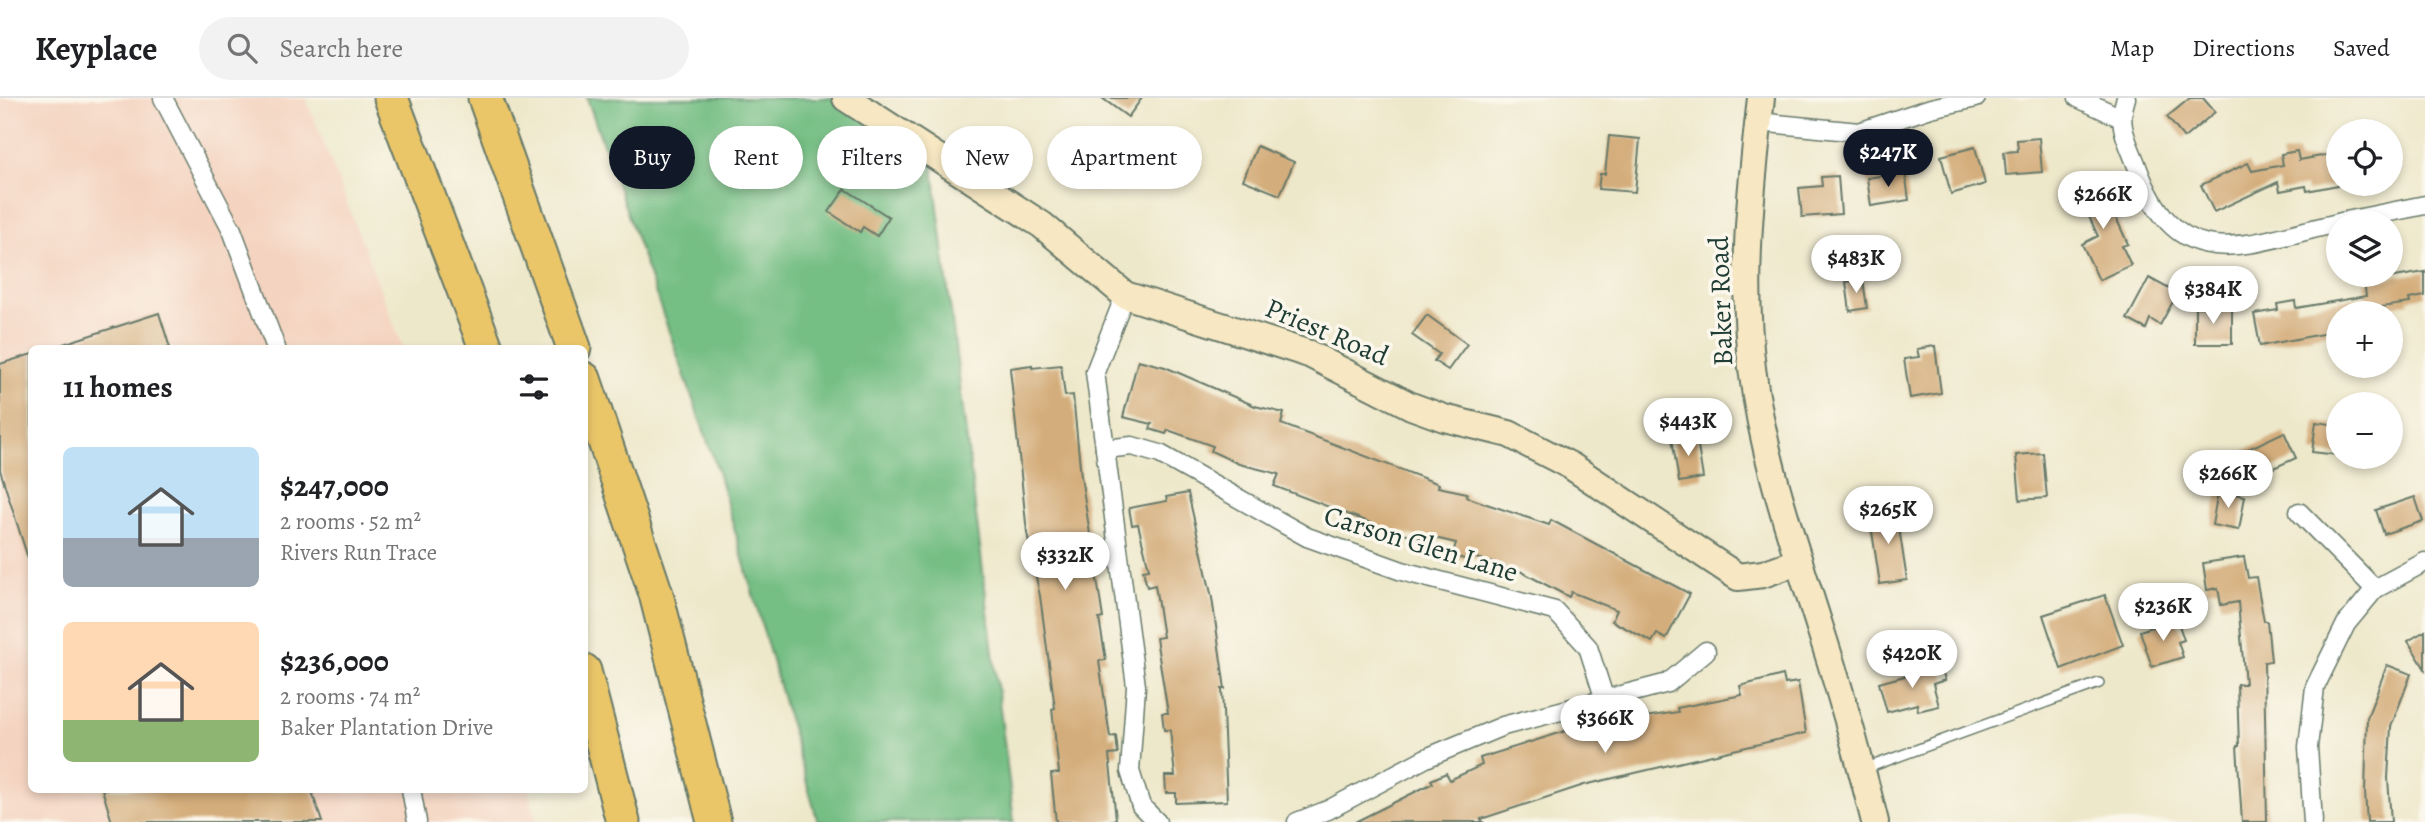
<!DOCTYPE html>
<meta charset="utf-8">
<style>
:root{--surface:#fff;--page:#f2f2f2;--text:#202124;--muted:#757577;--line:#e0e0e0;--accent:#111827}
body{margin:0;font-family:Alegreya,serif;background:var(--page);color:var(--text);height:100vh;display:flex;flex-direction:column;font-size:26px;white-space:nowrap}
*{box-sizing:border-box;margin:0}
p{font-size:23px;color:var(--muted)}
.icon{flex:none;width:38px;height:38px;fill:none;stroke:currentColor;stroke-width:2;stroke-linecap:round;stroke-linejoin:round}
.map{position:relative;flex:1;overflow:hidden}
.side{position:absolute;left:28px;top:247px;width:560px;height:448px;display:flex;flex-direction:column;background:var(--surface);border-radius:10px;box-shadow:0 4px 10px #0003}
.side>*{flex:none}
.banner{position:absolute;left:609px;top:28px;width:665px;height:63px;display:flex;gap:14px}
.buttons{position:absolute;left:2326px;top:21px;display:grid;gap:14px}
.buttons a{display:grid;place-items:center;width:77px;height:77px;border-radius:50%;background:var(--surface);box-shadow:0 4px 10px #0003;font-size:35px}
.price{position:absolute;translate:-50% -60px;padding:0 16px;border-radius:24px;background:#fff;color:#222;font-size:23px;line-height:46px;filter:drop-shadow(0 2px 4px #0008)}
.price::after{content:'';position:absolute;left:50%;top:42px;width:21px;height:16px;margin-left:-10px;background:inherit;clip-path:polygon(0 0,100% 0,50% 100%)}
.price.selected{background:var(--accent);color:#fff}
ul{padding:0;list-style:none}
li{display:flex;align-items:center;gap:21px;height:175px;padding:0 35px}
li span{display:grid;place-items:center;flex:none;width:196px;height:140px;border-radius:10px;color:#555}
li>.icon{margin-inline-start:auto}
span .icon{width:84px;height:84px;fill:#fffc;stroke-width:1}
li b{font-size:30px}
h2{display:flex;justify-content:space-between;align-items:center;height:84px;padding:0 35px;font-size:30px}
.chip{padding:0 24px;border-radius:32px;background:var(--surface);box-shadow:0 4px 10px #0003;font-size:24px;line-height:63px}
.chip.selected{background:var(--accent);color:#fff}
header{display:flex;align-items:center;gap:42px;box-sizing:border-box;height:98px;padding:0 35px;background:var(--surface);border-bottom:2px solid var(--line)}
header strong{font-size:33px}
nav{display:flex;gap:38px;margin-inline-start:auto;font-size:24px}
.search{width:490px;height:63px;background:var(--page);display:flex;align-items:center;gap:18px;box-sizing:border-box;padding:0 24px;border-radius:38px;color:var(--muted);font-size:26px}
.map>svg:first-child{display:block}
.built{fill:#f4d3c0}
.forest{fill:#74be84;stroke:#4a7e5c;stroke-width:2}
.building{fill:#d4ad7b}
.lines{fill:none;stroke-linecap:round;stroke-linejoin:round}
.lane-casing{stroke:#677969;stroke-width:12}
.street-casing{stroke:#677969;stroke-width:21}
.secondary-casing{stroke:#677969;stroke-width:30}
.highway-casing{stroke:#677969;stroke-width:37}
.lane{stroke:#fff;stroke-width:9}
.street{stroke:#fff;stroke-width:18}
.secondary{stroke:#f7e8c3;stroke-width:26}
.highway{stroke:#ebc669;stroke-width:33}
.labels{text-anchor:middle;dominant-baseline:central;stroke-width:7;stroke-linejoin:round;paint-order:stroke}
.street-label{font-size:28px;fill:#1f3d34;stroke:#fbf7ec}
</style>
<header>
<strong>Keyplace</strong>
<div class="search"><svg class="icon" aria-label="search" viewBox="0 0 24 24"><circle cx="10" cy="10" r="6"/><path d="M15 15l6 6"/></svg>Search here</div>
<nav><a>Map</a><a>Directions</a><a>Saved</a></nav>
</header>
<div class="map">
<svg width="2425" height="724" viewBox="0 0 2425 724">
<rect width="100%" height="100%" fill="#fbf7ec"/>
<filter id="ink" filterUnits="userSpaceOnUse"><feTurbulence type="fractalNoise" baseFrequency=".0143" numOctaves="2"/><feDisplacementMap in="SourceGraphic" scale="14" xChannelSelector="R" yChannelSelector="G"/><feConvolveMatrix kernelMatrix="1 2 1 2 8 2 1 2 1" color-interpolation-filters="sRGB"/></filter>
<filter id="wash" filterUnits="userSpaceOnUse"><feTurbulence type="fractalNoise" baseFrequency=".00686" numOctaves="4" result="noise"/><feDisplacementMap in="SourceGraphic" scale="28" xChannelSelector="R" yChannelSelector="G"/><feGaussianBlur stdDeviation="1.57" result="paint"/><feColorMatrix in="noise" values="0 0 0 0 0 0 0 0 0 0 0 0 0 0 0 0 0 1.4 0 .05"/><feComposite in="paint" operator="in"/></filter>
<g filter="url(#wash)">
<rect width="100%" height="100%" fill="#eee8cb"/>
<path class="built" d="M0,0H306L403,250H32V691H528L537,724H0Z"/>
<path class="forest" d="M587,0H852L930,45L1014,724H818L717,370Z"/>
<g id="blocks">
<g class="building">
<path d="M1102,0H1142L1128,19Z"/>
<path d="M2190,0H2203L2215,14L2184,40L2167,19Z"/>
<path d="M1609,38L1640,41L1635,94L1598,91L1600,76H1605Z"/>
<path d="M2039,40L2042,74L2006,77L2004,54L2018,53L2017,42Z"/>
<path d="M1257,48L1294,64L1280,97L1243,82Z"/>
<path d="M1975,49L1985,86L1951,96L1941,58Z"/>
<path d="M2297,53L2299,62L2338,55V87L2307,93L2306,88L2280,93L2278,84L2214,114L2201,87L2248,65L2252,73L2283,67L2281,56Z"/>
<path d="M1905,74L1909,102L1871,108L1867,80Z"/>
<path d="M1838,78L1841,116L1802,119L1799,90L1822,88L1821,79Z"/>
<path d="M2097,78L2128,146L2122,148L2131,167L2099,182L2082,146L2098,138L2075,88Z"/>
<path d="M845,91L889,119L877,138L863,129L860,134L829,114Z"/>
<path d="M2425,174V198L2409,201L2410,205L2338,215V233L2260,248L2254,216L2278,212L2277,206L2295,203L2296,210L2366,198L2364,184Z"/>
<path d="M2149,180L2175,194V200L2160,227L2150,221L2146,231L2127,221Z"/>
<path d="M1863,181L1867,210L1850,213L1846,184Z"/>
<rect x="2195" y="209" width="37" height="37"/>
<path d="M159,215L170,250H60V247Z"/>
<path d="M1427,217L1467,246L1448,272L1434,263L1439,256L1412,237Z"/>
<path d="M1935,248L1941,295L1910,300L1904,261L1919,259L1917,251Z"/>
<path d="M32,256V460H28L0,372V266Z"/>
<path d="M1138,262L1165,269L1255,308L1284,315L1281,326L1439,386L1438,389L1467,395L1466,399L1549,427L1551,422L1690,496L1666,541L1657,536L1652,544L1612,523L1617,512L1571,494L1569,499L1522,474L1470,458L1469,462L1452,458L1456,445L1422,437L1421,440L1379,428L1274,388L1279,376L1239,366L1211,353L1213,348L1168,332L1166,336L1150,331L1152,326L1123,319Z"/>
<path d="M1032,267V270L1061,267L1065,298L1073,297L1081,378L1103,520L1099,521L1106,562L1099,563L1110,639L1116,638L1118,656L1109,657L1116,721L1107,724H1056L1051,676L1059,675L1052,611L1055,610L1040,498L1027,435L1010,270Z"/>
<path d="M2316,324L2338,327V357L2312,354Z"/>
<path d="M2284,334L2296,360L2256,378L2244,353Z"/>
<path d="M1696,336L1703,380L1679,384L1672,340Z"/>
<path d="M2043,355L2047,400L2020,402L2016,357Z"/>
<path d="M2218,393L2245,398L2239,432L2212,427Z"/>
<path d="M1188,395L1212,500L1225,591H1222L1227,703L1176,705V695H1166L1165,678H1175L1170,632H1164L1162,615H1168L1156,540L1163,539L1155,487L1147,489L1143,472L1149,471L1138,426L1132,427L1129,410L1167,403L1166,399Z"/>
<path d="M2415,399L2423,423L2384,436L2376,412Z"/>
<path d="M1896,410L1907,482L1880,486L1869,414Z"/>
<path d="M2244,459L2248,480L2256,479L2264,523H2267L2271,563L2264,564L2267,724H2242L2237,648H2239L2237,586H2245L2238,504L2221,507L2218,490L2207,492L2203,465Z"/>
<path d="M2105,497L2123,547L2061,571L2043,517Z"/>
<path d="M2177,521L2184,542L2178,544L2183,559L2152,569L2140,533Z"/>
<path d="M2425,533V571L2408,543Z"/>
<path d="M2387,567L2411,576L2391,629L2388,680L2391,724H2367L2365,694L2367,620Z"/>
<path d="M1941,568L1945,582L1933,586L1939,608L1918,613L1917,606L1887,614L1879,585Z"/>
<path d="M1783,577L1785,586L1798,584L1806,635L1584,687L1481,721L1483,724H1355L1433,685L1431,682L1446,675L1450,682L1482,667L1480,660L1575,630L1615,622L1614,618L1630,615L1632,621L1678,614L1677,610L1742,597L1740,588Z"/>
<path d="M102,691H311L322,724H112Z"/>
</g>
</g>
</g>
<g filter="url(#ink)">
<use href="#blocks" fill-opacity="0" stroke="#677969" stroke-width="2"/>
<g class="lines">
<defs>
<path id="lane" d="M1864,671L2099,585"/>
<g id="street">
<path d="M163,0L232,132L276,250"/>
<path d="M2078,0L2119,19"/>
<path d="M2126,0C2116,28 2128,43 2138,71C2180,183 2247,145 2338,125"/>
<path d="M1758,24L1859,34L1931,10L1976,0"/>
<path d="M2341,124L2425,107"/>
<path d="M1125,197L1095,274L1136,588L1130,673L1141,708L1157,724"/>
<path d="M1105,351L1132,348L1160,356L1307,439L1402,473L1555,513L1588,549L1605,602"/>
<path d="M2299,414L2375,491"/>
<path d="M411,691L417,724"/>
<path d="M1297,724L1328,712L1426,660L1503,628L1668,585L1706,553"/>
<path d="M2313,724L2308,649L2315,589L2346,526L2375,491L2425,464"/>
</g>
<g id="secondary">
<path d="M846,0L1042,127L1125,197L1309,256L1411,308L1444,320L1509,336L1571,368L1738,479L1763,476L1799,463"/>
<path d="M1761,0C1751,89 1741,180 1752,270C1763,360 1793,444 1820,530C1841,595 1859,659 1875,724"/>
</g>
<g id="highway">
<path d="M391,0L486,250"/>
<path d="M485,0L574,250"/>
<path d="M584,281L656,496L714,724"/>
<path d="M584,573L623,724"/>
</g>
</defs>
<use href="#lane" class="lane-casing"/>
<use href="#street" class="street-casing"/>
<use href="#secondary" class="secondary-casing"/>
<use href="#highway" class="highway-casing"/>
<use href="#lane" class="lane"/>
<use href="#street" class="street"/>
<use href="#secondary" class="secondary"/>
<use href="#highway" class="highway"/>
</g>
</g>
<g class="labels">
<g class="street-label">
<text transform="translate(1721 203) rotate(-92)">Baker Road</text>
<text transform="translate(1327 234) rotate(23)">Priest Road</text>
<text transform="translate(1421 446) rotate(17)">Carson Glen Lane</text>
</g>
</g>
</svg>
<div class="buttons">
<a><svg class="icon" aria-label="locate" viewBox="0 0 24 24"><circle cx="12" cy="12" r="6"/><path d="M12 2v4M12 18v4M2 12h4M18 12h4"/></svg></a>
<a><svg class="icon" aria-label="layers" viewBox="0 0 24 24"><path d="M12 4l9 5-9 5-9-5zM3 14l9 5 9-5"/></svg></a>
<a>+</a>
<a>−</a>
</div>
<b class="price selected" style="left:1888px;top:91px">$247K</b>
<b class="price" style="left:2103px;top:133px">$266K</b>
<b class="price" style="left:1856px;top:197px">$483K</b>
<b class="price" style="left:2213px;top:228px">$384K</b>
<b class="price" style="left:1688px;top:360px">$443K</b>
<b class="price" style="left:2228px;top:412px">$266K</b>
<b class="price" style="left:1888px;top:448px">$265K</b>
<b class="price" style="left:1065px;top:494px">$332K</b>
<b class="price" style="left:2163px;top:545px">$236K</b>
<b class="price" style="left:1912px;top:592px">$420K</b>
<b class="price" style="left:1605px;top:657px">$366K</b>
<div class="banner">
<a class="chip selected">Buy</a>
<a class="chip">Rent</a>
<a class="chip">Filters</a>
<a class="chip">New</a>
<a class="chip">Apartment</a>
</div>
<section class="side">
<h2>11 homes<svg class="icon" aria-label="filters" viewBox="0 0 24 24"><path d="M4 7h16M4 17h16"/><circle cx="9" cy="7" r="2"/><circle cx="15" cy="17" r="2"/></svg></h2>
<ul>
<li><span style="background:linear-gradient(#bfe0f5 65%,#9aa5b1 0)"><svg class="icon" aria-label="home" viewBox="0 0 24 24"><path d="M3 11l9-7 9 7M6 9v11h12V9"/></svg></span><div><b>$247,000</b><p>2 rooms · 52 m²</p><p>Rivers Run Trace</p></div></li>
<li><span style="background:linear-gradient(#ffd9b3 70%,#8fb573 0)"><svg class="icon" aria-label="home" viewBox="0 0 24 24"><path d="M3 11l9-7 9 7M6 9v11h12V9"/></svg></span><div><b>$236,000</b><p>2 rooms · 74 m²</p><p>Baker Plantation Drive</p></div></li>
</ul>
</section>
</div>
